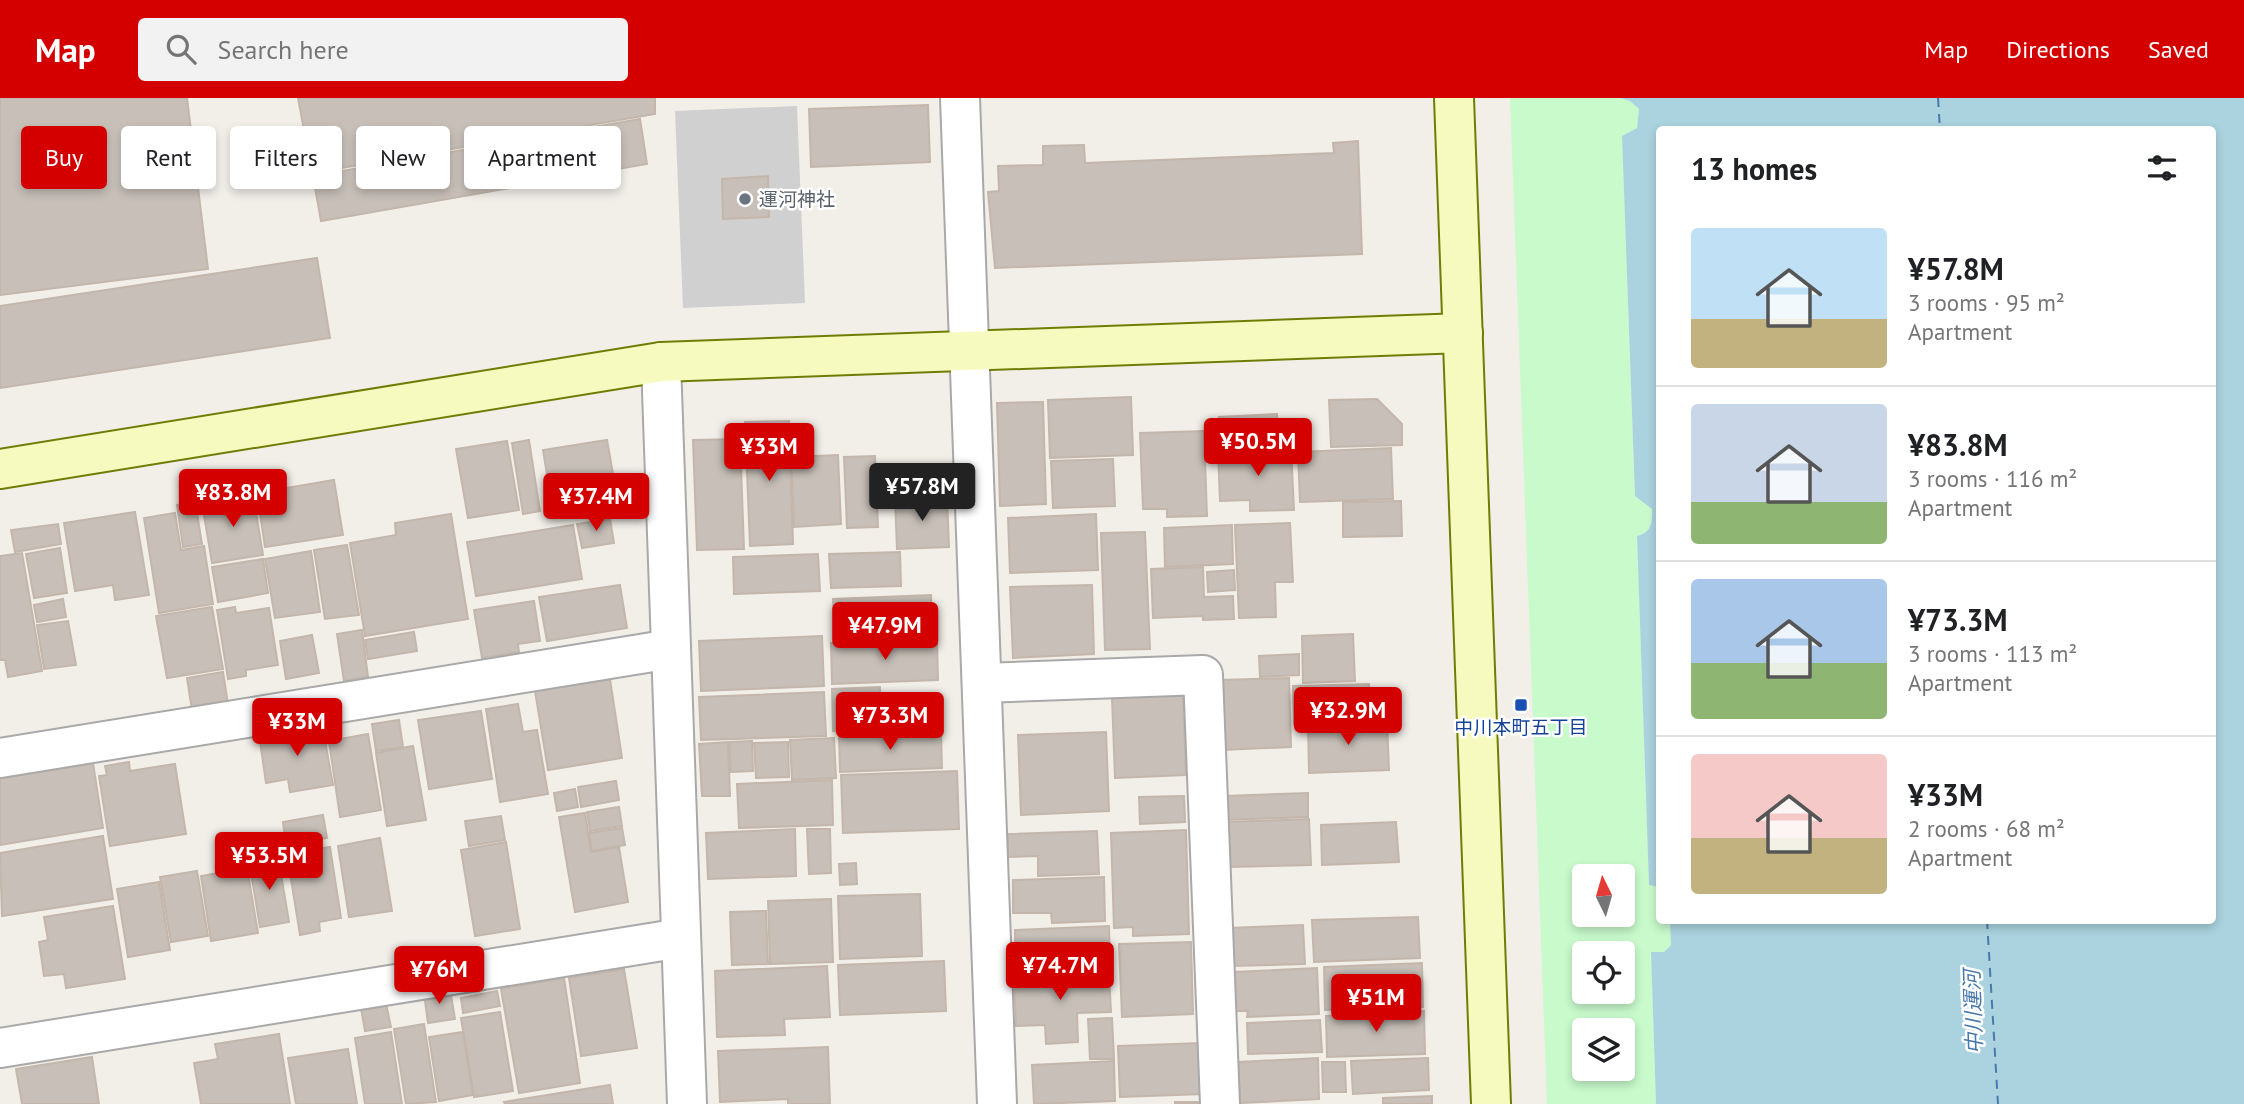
<!DOCTYPE html>
<meta charset="utf-8">
<style>
:root{--surface:#fff;--page:#f2f2f2;--text:#202124;--muted:#757577;--line:#e0e0e0;--accent:#d40000}
body{margin:0;font-family:"PT Sans","Noto Sans JP",sans-serif;background:var(--page);color:var(--text);height:100vh;display:flex;flex-direction:column;font-size:26px;white-space:nowrap}
*{box-sizing:border-box;margin:0}
p{font-size:23px;color:var(--muted)}
.icon{flex:none;width:38px;height:38px;fill:none;stroke:currentColor;stroke-width:2;stroke-linecap:round;stroke-linejoin:round}
.map{position:relative;flex:1;overflow:hidden}
.drawer{position:absolute;left:1656px;top:28px;width:560px;height:798px;display:flex;flex-direction:column;background:var(--surface);border-radius:7px;box-shadow:0 4px 10px #0003}
.drawer>*{flex:none}
.guide{position:absolute;left:21px;top:28px;width:665px;height:63px;display:flex;gap:14px}
.needle{width:46px;rotate:355deg}
.tools{position:absolute;left:1572px;top:766px;display:grid;gap:14px}
.tools a{display:grid;place-items:center;width:63px;height:63px;border-radius:7px;background:var(--surface);box-shadow:0 4px 10px #0003;font-size:35px}
.price{position:absolute;translate:-50% -60px;padding:0 16px;border-radius:7px;background:var(--accent);color:#fff;font-size:23px;line-height:46px;filter:drop-shadow(0 2px 4px #0008)}
.price::after{content:'';position:absolute;left:50%;top:42px;width:21px;height:16px;margin-left:-10px;background:inherit;clip-path:polygon(0 0,100% 0,50% 100%)}
.price.current{background:#222;color:#fff}
ul{padding:0;list-style:none}
li{display:flex;align-items:center;gap:21px;height:175px;padding:0 35px}
li+li{border-top:2px solid var(--line)}
li span{display:grid;place-items:center;flex:none;width:196px;height:140px;border-radius:7px;color:#555}
li>.icon{margin-inline-start:auto}
span .icon{width:84px;height:84px;fill:#fffc;stroke-width:1}
li b{font-size:30px}
h2{display:flex;justify-content:space-between;align-items:center;height:84px;padding:0 35px;font-size:30px}
.pill{padding:0 24px;border-radius:7px;background:var(--surface);box-shadow:0 4px 10px #0003;font-size:24px;line-height:63px}
.pill.current{background:var(--accent);color:#fff}
header{display:flex;align-items:center;gap:42px;box-sizing:border-box;height:98px;padding:0 35px;background:var(--accent);color:#fff}
header strong{font-size:33px}
nav{display:flex;gap:38px;margin-inline-start:auto;font-size:24px}
.search{width:490px;height:63px;background:var(--page);display:flex;align-items:center;gap:18px;box-sizing:border-box;padding:0 24px;border-radius:7px;color:var(--muted);font-size:26px}
.map>svg:first-child{display:block}
.religious{fill:#d0d0d0}
.park{fill:#c8facc;fill-rule:evenodd}
.water{fill:#aad3df}
.lines{fill:none;stroke-linecap:round;stroke-linejoin:round}
.ferry{stroke:#4a7aab;stroke-width:2;stroke-dasharray:9 7;stroke-linecap:butt}
.building{fill:#c7bfb8;stroke:#c4b6ab;stroke-width:2}
.street-casing{stroke:#a9a9a9;stroke-width:42}
.secondary-casing{stroke:#707d05;stroke-width:42}
.street{stroke:#fff;stroke-width:38}
.secondary{stroke:#f7fabf;stroke-width:38}
.worship-dot{fill:#6b7280;stroke:#fff;stroke-width:2.5}
.transit-dot{fill:#1a4fb4;stroke:#fff;stroke-width:2.5}
.labels{text-anchor:middle;dominant-baseline:central;stroke-width:5;stroke-linejoin:round;paint-order:stroke}
.worship-label{font-size:19px;fill:#5b616d;stroke:#fff;text-anchor:start}
.transit-label{font-size:19px;fill:#164399;stroke:#fff}
.water-label{font-size:21px;font-style:italic;fill:#4a7aab;stroke:#fff}
</style>
<header>
<strong>Map</strong>
<div class="search"><svg class="icon" aria-label="search" viewBox="0 0 24 24"><circle cx="10" cy="10" r="6"/><path d="M15 15l6 6"/></svg>Search here</div>
<nav><a>Map</a><a>Directions</a><a>Saved</a></nav>
</header>
<div class="map">
<svg width="2244" height="1006" viewBox="0 0 2244 1006">
<rect width="100%" height="100%" fill="#f2efe9"/>
<path class="religious" d="M797,8L805,205L683,210L675,13Z"/>
<path class="park" d="M1510,0H1620L1630,3L1639,11L1637,30L1622,38L1635,398L1652,410C1652,426 1652,433 1637,438L1649,787L1659,789V822L1670,823L1671,847L1664,854L1651,855L1656,1006H1547ZM1584,779H1622V817H1584ZM1584,856H1622V894H1584ZM1584,933H1622V971H1584Z"/>
<path class="water" d="M1620,0H2244V1006H1656L1651,854H1664L1671,847L1670,823L2212,822V32H1659V789L1649,787L1637,438C1652,434 1652,425 1652,411L1635,398L1622,38L1637,30L1639,11L1630,3Z"/>
<g class="lines">
<g class="ferry">
<path d="M1938,0L1940,32"/>
<path d="M1987,822L1998,1006"/>
</g>
</g>
<g class="building">
<path d="M0,0H187L208,171L0,197Z"/>
<path d="M298,0H655V16L312,75Z"/>
<path d="M928,7L930,64L811,69L809,11Z"/>
<path d="M640,21L647,66L321,123L313,78Z"/>
<path d="M1358,43L1362,156L995,170L988,94L999,93L998,68L1043,67V48L1084,47L1085,65L1334,55L1333,45Z"/>
<path d="M768,78L769,119L723,121L722,81Z"/>
<path d="M317,160L330,240L0,290V208Z"/>
<path d="M1131,299L1133,357L1050,360L1048,302Z"/>
<path d="M1377,301L1402,326V347L1331,349L1329,302Z"/>
<path d="M1043,304L1046,406L1000,408L997,305Z"/>
<path d="M1277,316L1278,348L1220,349L1219,319Z"/>
<path d="M789,323L793,446L750,448L745,324Z"/>
<path d="M1204,333L1207,418L1167,419V411H1143L1140,335Z"/>
<path d="M740,341L744,451L697,452L693,342Z"/>
<path d="M529,342L540,413L523,416L512,345Z"/>
<path d="M607,342L618,404L553,414L543,352Z"/>
<path d="M507,343L519,412L468,420L456,351Z"/>
<path d="M1291,350L1294,412L1250,413V402L1220,403L1218,353Z"/>
<path d="M1391,350L1393,401L1300,404L1298,354Z"/>
<path d="M838,357L841,426L794,429L791,359Z"/>
<path d="M875,358L878,429L847,430L844,359Z"/>
<path d="M1113,361L1115,408L1053,410L1051,363Z"/>
<path d="M334,382L343,437L265,449L257,395Z"/>
<path d="M253,396L263,457L212,465L202,405Z"/>
<path d="M947,399L949,449L897,451L895,401Z"/>
<path d="M195,403L202,446L183,449L177,407Z"/>
<path d="M1401,403L1402,438L1343,439V404Z"/>
<path d="M135,414L149,497L115,502L113,487L75,493L64,425Z"/>
<path d="M175,415L181,452L204,448L213,506L159,515L144,420Z"/>
<path d="M451,416L468,521L365,538L350,445L396,437L395,425Z"/>
<path d="M1096,416L1098,472L1010,475L1008,420Z"/>
<path d="M610,421L614,445L582,450L577,426Z"/>
<path d="M1290,425L1293,484H1275L1276,519L1239,520L1235,427Z"/>
<path d="M58,426L61,446L15,454L11,432Z"/>
<path d="M573,427L582,481L476,498L467,444Z"/>
<path d="M1232,427L1233,466L1165,469L1164,430Z"/>
<path d="M1145,434L1150,551L1105,552L1101,435Z"/>
<path d="M347,447L359,517L325,521L314,452Z"/>
<path d="M60,450L67,495L34,500L26,456Z"/>
<path d="M311,453L320,514L275,520L265,461Z"/>
<path d="M900,454L901,488L831,490L829,456Z"/>
<path d="M22,455L42,573L8,579L5,562H0V458Z"/>
<path d="M818,456L820,493L734,496L733,459Z"/>
<path d="M263,461L268,495L218,504L212,469Z"/>
<path d="M1203,469L1204,499L1233,498L1234,521L1203,522V518L1153,520L1151,471Z"/>
<path d="M1234,472L1235,492L1208,494L1207,474Z"/>
<path d="M620,487L627,530L547,543L539,499Z"/>
<path d="M1092,487L1094,556L1013,560L1010,489Z"/>
<path d="M931,497L932,537L835,541L833,501Z"/>
<path d="M63,501L66,519L37,524L34,507Z"/>
<path d="M534,503L540,543L518,546L519,554L482,560L474,512Z"/>
<path d="M212,509L223,571L167,580L156,518Z"/>
<path d="M235,509L236,515L269,510L278,567L246,572V578L228,581L217,512Z"/>
<path d="M68,523L76,567L44,571L37,527Z"/>
<path d="M362,532L368,579L344,583L337,536Z"/>
<path d="M414,534L417,553L368,561L365,542Z"/>
<path d="M1353,536L1355,583L1303,585L1302,538Z"/>
<path d="M312,537L319,575L286,581L280,543Z"/>
<path d="M822,538L824,588L701,593L699,543Z"/>
<path d="M937,541L938,582L832,586L831,545Z"/>
<path d="M1299,556V577L1260,579L1259,558Z"/>
<path d="M223,574L228,606L192,612L187,580Z"/>
<path d="M1289,580L1291,649L1222,652L1219,582Z"/>
<path d="M610,581L622,660L548,672L535,593Z"/>
<path d="M1369,586L1370,622L1294,626L1293,588Z"/>
<path d="M880,589L881,631L833,633L832,591Z"/>
<path d="M824,594L826,638L701,642L699,599Z"/>
<path d="M1183,597L1186,677L1115,680L1112,599Z"/>
<path d="M518,606L523,634L537,632L548,696L500,704L486,611Z"/>
<path d="M481,613L492,681L429,691L418,622Z"/>
<path d="M399,622L403,649L376,653L372,626Z"/>
<path d="M1387,623L1389,672L1309,675L1308,627Z"/>
<path d="M322,626L333,687L290,694L288,681L266,685L259,636Z"/>
<path d="M941,634L942,670L840,674L839,637Z"/>
<path d="M1106,634L1109,713L1021,717L1018,637Z"/>
<path d="M368,636L381,712L340,719L329,643Z"/>
<path d="M834,640L836,680L792,682L790,642Z"/>
<path d="M752,643L753,673L731,674L729,644Z"/>
<path d="M728,644L730,698H702L699,646Z"/>
<path d="M788,644L789,679L756,680L754,645Z"/>
<path d="M413,648L426,722L387,728L376,655Z"/>
<path d="M129,664L130,673L175,666L186,736L110,748L99,678L107,677L105,668Z"/>
<path d="M93,665L103,730L0,747V680Z"/>
<path d="M957,673L959,731L843,735L841,677Z"/>
<path d="M832,682L833,727L739,730L737,686Z"/>
<path d="M616,683L619,702L581,709L578,689Z"/>
<path d="M575,691L578,709L557,713L554,695Z"/>
<path d="M1308,695V719L1226,722L1225,698Z"/>
<path d="M1184,698L1185,724L1140,726L1139,699Z"/>
<path d="M619,709L622,728L590,733L587,714Z"/>
<path d="M585,715L591,754L619,749L628,804L575,814L559,719Z"/>
<path d="M323,717L327,740L286,747L283,724Z"/>
<path d="M501,718L505,742L469,748L465,723Z"/>
<path d="M1309,721L1311,767L1229,769L1227,724Z"/>
<path d="M1396,724L1399,764L1322,767L1321,727Z"/>
<path d="M622,730L625,747L592,753L589,735Z"/>
<path d="M795,731L796,778L708,781L706,735Z"/>
<path d="M807,731H830L831,775L809,776Z"/>
<path d="M1186,732L1189,836L1133,838V829L1114,830L1111,735Z"/>
<path d="M1097,733L1099,776L1038,778V758L1008,759V736Z"/>
<path d="M103,738L113,801L2,818L0,755Z"/>
<path d="M380,740L392,813L349,819L338,748Z"/>
<path d="M506,744L520,831L475,838L461,752Z"/>
<path d="M330,749L341,820L319,824L320,833L300,837L287,756Z"/>
<path d="M278,758L289,824L260,829L249,763Z"/>
<path d="M856,765L857,786L840,787L839,766Z"/>
<path d="M247,770L258,835L211,843L201,778Z"/>
<path d="M197,773L208,838L171,844L160,779Z"/>
<path d="M1104,779L1105,823L1052,825L1051,815H1013V782Z"/>
<path d="M159,784L170,852L128,859L117,791Z"/>
<path d="M920,796L922,858L840,861L838,798Z"/>
<path d="M831,801L833,864L770,866L768,803Z"/>
<path d="M113,808L125,881L66,890L64,876L44,878L39,844L48,842L44,819Z"/>
<path d="M766,813L768,866L732,867L730,814Z"/>
<path d="M1418,819L1420,860L1314,864L1312,822Z"/>
<path d="M1303,827L1305,866L1231,868L1229,830Z"/>
<path d="M1109,828L1110,872L1016,875L1015,832Z"/>
<path d="M1191,844L1193,916L1122,919L1119,846Z"/>
<path d="M944,863L946,913L840,917L838,867Z"/>
<path d="M1422,865L1423,909L1325,912L1324,869Z"/>
<path d="M827,868L830,919L784,921L785,937L717,939L715,873Z"/>
<path d="M1317,870L1319,916L1247,919L1248,913H1235L1233,874Z"/>
<path d="M624,871L637,950L581,958L569,880Z"/>
<path d="M1109,875L1111,914L1077,915L1078,944L1046,946L1045,927L1016,928L1014,878Z"/>
<path d="M564,880L580,985L519,995L501,891Z"/>
<path d="M450,891L455,921L428,925L424,896Z"/>
<path d="M497,893L500,908L463,915L461,900Z"/>
<path d="M386,906L391,929L365,933L361,910Z"/>
<path d="M1424,913L1425,956L1327,959L1326,918Z"/>
<path d="M500,914L513,993L474,999L461,920Z"/>
<path d="M1112,920L1114,961H1090L1088,921Z"/>
<path d="M1320,922L1322,954L1248,956L1247,925Z"/>
<path d="M424,926L436,1004L406,1006L394,931Z"/>
<path d="M391,934L402,1006H365L355,940Z"/>
<path d="M463,934L473,997L439,1003L429,939Z"/>
<path d="M279,936L290,1006H201L194,965L218,961L215,946Z"/>
<path d="M1202,945L1204,996L1120,999L1118,948Z"/>
<path d="M828,949L830,1006H788V1001L720,1004L718,953Z"/>
<path d="M348,951L357,1006H296L288,960Z"/>
<path d="M92,959L99,1006H22L16,971Z"/>
<path d="M1318,960L1319,1001L1240,1005L1238,964Z"/>
<path d="M1428,960L1429,992L1353,996L1351,963Z"/>
<path d="M1114,963L1115,1003L1034,1006L1032,967Z"/>
<path d="M1322,964H1345L1346,994H1323Z"/>
<path d="M610,987L613,1006H505L504,1004Z"/>
<path d="M1432,998V1006H1383V1000Z"/>
<rect x="1175" y="1004" width="27" height="2"/>
</g>
<g class="lines">
<defs>
<g id="street">
<path d="M960,0L997,1006"/>
<path d="M661,264L687,1006"/>
<path d="M982,585L1203,577L1220,1006"/>
<path d="M0,660L671,551"/>
<path d="M0,950L681,840"/>
</g>
<g id="secondary">
<path d="M1454,0L1491,1006"/>
<path d="M0,371L661,264L1463,235"/>
</g>
</defs>
<use href="#street" class="street-casing"/>
<use href="#secondary" class="secondary-casing"/>
<use href="#street" class="street"/>
<use href="#secondary" class="secondary"/>
</g>
<circle class="worship-dot" cx="745" cy="101" r="7"/>
<rect class="transit-dot" x="1514" y="600" width="14" height="14" rx="3.5"/>
<g class="labels">
<g class="worship-label">
<text x="759" y="101">運河神社</text>
</g>
<g class="transit-label">
<text x="1521" y="629">中川本町五丁目</text>
</g>
<g class="water-label">
<text transform="translate(1973 914) rotate(-92)">中川運河</text>
</g>
</g>
</svg>
<div class="tools">
<a><svg class="needle" viewBox="-14 -14 28 28"><path d="M0-13l5 13h-10z" fill="#e53935"/><path d="M0 13l5-13h-10z" fill="#757577"/></svg></a>
<a><svg class="icon" aria-label="locate" viewBox="0 0 24 24"><circle cx="12" cy="12" r="6"/><path d="M12 2v4M12 18v4M2 12h4M18 12h4"/></svg></a>
<a><svg class="icon" aria-label="layers" viewBox="0 0 24 24"><path d="M12 4l9 5-9 5-9-5zM3 14l9 5 9-5"/></svg></a>
</div>
<b class="price" style="left:1258px;top:380px">¥50.5M</b>
<b class="price" style="left:769px;top:385px">¥33M</b>
<b class="price current" style="left:922px;top:425px">¥57.8M</b>
<b class="price" style="left:233px;top:431px">¥83.8M</b>
<b class="price" style="left:596px;top:435px">¥37.4M</b>
<b class="price" style="left:885px;top:564px">¥47.9M</b>
<b class="price" style="left:1348px;top:649px">¥32.9M</b>
<b class="price" style="left:890px;top:654px">¥73.3M</b>
<b class="price" style="left:297px;top:660px">¥33M</b>
<b class="price" style="left:269px;top:794px">¥53.5M</b>
<b class="price" style="left:1060px;top:904px">¥74.7M</b>
<b class="price" style="left:439px;top:908px">¥76M</b>
<b class="price" style="left:1376px;top:936px">¥51M</b>
<div class="guide">
<a class="pill current">Buy</a>
<a class="pill">Rent</a>
<a class="pill">Filters</a>
<a class="pill">New</a>
<a class="pill">Apartment</a>
</div>
<section class="drawer">
<h2>13 homes<svg class="icon" aria-label="filters" viewBox="0 0 24 24"><path d="M4 7h16M4 17h16"/><circle cx="9" cy="7" r="2"/><circle cx="15" cy="17" r="2"/></svg></h2>
<ul>
<li><span style="background:linear-gradient(#bfe0f5 65%,#c2b280 0)"><svg class="icon" aria-label="home" viewBox="0 0 24 24"><path d="M3 11l9-7 9 7M6 9v11h12V9"/></svg></span><div><b>¥57.8M</b><p>3 rooms · 95 m²</p><p>Apartment</p></div></li>
<li><span style="background:linear-gradient(#c9d6e8 70%,#8fb573 0)"><svg class="icon" aria-label="home" viewBox="0 0 24 24"><path d="M3 11l9-7 9 7M6 9v11h12V9"/></svg></span><div><b>¥83.8M</b><p>3 rooms · 116 m²</p><p>Apartment</p></div></li>
<li><span style="background:linear-gradient(#a9c7e8 60%,#8fb573 0)"><svg class="icon" aria-label="home" viewBox="0 0 24 24"><path d="M3 11l9-7 9 7M6 9v11h12V9"/></svg></span><div><b>¥73.3M</b><p>3 rooms · 113 m²</p><p>Apartment</p></div></li>
<li><span style="background:linear-gradient(#f6c9c9 60%,#c2b280 0)"><svg class="icon" aria-label="home" viewBox="0 0 24 24"><path d="M3 11l9-7 9 7M6 9v11h12V9"/></svg></span><div><b>¥33M</b><p>2 rooms · 68 m²</p><p>Apartment</p></div></li>
</ul>
</section>
</div>
